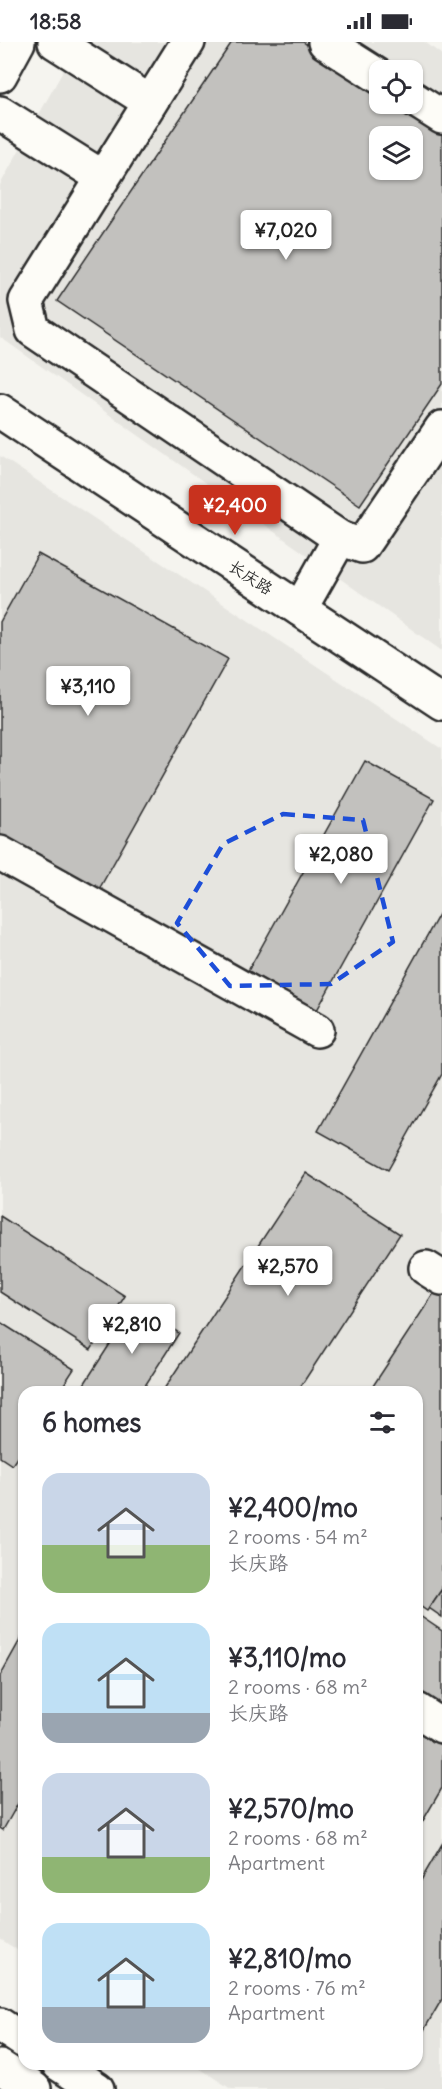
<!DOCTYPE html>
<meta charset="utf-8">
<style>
:root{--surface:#fff;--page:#f2f2f3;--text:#2b2b33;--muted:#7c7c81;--accent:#c8321e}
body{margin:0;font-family:Delius,"LXGW WenKai TC",sans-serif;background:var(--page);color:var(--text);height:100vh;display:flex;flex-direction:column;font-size:22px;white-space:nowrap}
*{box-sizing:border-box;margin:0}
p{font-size:20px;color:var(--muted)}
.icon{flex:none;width:33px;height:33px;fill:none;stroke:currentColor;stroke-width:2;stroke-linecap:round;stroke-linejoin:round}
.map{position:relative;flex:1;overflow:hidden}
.sheet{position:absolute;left:18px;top:1344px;width:405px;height:684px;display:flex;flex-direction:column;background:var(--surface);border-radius:18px;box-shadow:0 2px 4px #0004}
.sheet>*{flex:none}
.buttons{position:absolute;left:369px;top:18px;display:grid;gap:12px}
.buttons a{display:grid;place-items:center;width:54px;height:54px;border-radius:12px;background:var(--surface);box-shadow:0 2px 4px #0004;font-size:30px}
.price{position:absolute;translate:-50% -51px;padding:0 14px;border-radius:6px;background:#fff;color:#222;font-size:20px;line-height:39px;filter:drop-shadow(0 2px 3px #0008)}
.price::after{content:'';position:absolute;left:50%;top:36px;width:18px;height:14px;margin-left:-9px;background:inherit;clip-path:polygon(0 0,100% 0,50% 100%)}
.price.selected{background:var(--accent);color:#fff}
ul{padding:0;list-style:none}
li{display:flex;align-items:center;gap:18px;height:150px;padding:0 24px}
li span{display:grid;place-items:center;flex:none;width:168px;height:120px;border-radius:18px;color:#555}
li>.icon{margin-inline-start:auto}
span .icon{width:72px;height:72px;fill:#fffc;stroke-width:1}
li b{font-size:26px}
h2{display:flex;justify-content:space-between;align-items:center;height:72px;padding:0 24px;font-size:26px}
.status{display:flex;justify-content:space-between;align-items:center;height:42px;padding:0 30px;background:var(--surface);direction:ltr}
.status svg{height:16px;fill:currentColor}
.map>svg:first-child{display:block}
.built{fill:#e6e5e0;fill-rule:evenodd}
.building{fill:#c2c1be;stroke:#2b2b2b;stroke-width:1.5;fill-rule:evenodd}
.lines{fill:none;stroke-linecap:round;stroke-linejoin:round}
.minor-casing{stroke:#2b2b2b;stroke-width:38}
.minor{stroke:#fdfcf7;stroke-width:33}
.marked{fill:none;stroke:#1d4ed8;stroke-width:4.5;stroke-dasharray:12 8;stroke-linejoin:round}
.labels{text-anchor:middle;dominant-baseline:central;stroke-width:4.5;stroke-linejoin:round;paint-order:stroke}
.street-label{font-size:16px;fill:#2b2b2b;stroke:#fdfcf7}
</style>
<div class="status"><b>18:58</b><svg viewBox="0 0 49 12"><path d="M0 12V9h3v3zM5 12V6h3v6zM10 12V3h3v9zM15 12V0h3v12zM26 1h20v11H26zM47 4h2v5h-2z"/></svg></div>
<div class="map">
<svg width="442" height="2047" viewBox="0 0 442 2047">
<rect width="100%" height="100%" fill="#f5f4ef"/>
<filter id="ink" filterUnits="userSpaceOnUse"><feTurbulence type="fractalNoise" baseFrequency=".0167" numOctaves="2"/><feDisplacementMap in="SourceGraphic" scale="12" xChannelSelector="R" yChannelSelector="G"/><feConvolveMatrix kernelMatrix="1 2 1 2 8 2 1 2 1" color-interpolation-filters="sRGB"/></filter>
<g filter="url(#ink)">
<g class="built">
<path d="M79,0H425L442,13V609L0,295V143ZM380,28H412V62H380ZM380,94H412V128H380Z"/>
<path d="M0,414L442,707V2047H231L193,2022H417V1350H24V1912L0,1897Z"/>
</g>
<g class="building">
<path d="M232,0H303L380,52V62H394L442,94V342L360,463L57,259ZM380,94H412V128H380Z"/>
<path d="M38,512L228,617L98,849L0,794V580Z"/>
<path d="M365,719L434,757L317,968L248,929Z"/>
<path d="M442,867V1032L388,1128L318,1089Z"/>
<path d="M306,1131L400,1192L297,1350H162Z"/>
<path d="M0,1174L125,1254L91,1308L0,1250Z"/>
<path d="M436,1248L442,1252V1547L427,1569L417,1562V1350H369Z"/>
<path d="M135,1263L179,1291L141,1350H79Z"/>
<path d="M0,1280L74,1327L59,1350H24V1405L12,1423L0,1415Z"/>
<path d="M442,1547V1575L429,1566Z"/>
<path d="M417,1572L442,1589V1668L417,1651Z"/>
<path d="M24,1591V1751L3,1788L0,1786V1634Z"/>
<path d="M417,1689L442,1703V1746L417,1789Z"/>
<path d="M442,1802V1957L417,2000V1845Z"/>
</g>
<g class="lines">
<defs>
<g id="minor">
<path d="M55,0L150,60"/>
<path d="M188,0L26,259L33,288L340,496L362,504L442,386"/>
<path d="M325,0L380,35"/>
<path d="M0,33L18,0"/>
<path d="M412,56L442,75"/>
<path d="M0,71L102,135"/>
<path d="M0,369L442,661"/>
<path d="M300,567L340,496"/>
<path d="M0,811L317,988"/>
<path d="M426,1226L442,1236"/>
<path d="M417,1668L442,1684"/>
<path d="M0,1983L24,1999"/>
<path d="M59,2022L97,2047"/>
<path d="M0,2025L34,2047"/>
</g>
</defs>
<use href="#minor" class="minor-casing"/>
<use href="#minor" class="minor"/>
</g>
</g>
<path class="marked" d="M283,772L363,778L393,900L331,942L230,944L177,881L223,802Z"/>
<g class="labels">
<g class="street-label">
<text transform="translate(251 535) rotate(33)">长庆路</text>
</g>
</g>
</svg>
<div class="buttons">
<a><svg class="icon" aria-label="locate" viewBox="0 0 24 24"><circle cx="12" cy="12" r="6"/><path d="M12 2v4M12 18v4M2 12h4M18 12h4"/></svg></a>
<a><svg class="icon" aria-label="layers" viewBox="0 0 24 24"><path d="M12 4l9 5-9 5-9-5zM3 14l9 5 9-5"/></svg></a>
</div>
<b class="price" style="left:286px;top:219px">¥7,020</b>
<b class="price selected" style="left:235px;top:494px">¥2,400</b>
<b class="price" style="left:88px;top:675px">¥3,110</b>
<b class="price" style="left:341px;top:843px">¥2,080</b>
<b class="price" style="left:288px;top:1255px">¥2,570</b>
<b class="price" style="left:132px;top:1313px">¥2,810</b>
<section class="sheet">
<h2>6 homes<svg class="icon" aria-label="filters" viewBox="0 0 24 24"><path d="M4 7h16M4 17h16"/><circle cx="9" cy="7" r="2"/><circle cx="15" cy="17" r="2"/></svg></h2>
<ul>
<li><span style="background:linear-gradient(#c9d6e8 60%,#8fb573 0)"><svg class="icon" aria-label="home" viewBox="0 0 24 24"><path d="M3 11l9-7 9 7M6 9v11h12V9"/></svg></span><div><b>¥2,400/mo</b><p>2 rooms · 54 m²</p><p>长庆路</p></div></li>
<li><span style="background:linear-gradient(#bfe0f5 75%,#9aa5b1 0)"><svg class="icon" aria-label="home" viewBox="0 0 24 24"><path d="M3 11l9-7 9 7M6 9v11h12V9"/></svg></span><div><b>¥3,110/mo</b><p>2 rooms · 68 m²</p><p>长庆路</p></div></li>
<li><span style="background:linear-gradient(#c9d6e8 70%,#8fb573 0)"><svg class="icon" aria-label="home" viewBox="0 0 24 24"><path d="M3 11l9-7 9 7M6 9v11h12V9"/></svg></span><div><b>¥2,570/mo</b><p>2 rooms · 68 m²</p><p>Apartment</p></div></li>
<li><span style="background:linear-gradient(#bfe0f5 70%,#9aa5b1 0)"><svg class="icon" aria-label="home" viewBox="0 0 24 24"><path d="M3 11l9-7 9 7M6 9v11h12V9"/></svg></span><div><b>¥2,810/mo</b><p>2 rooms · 76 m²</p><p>Apartment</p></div></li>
</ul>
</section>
</div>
